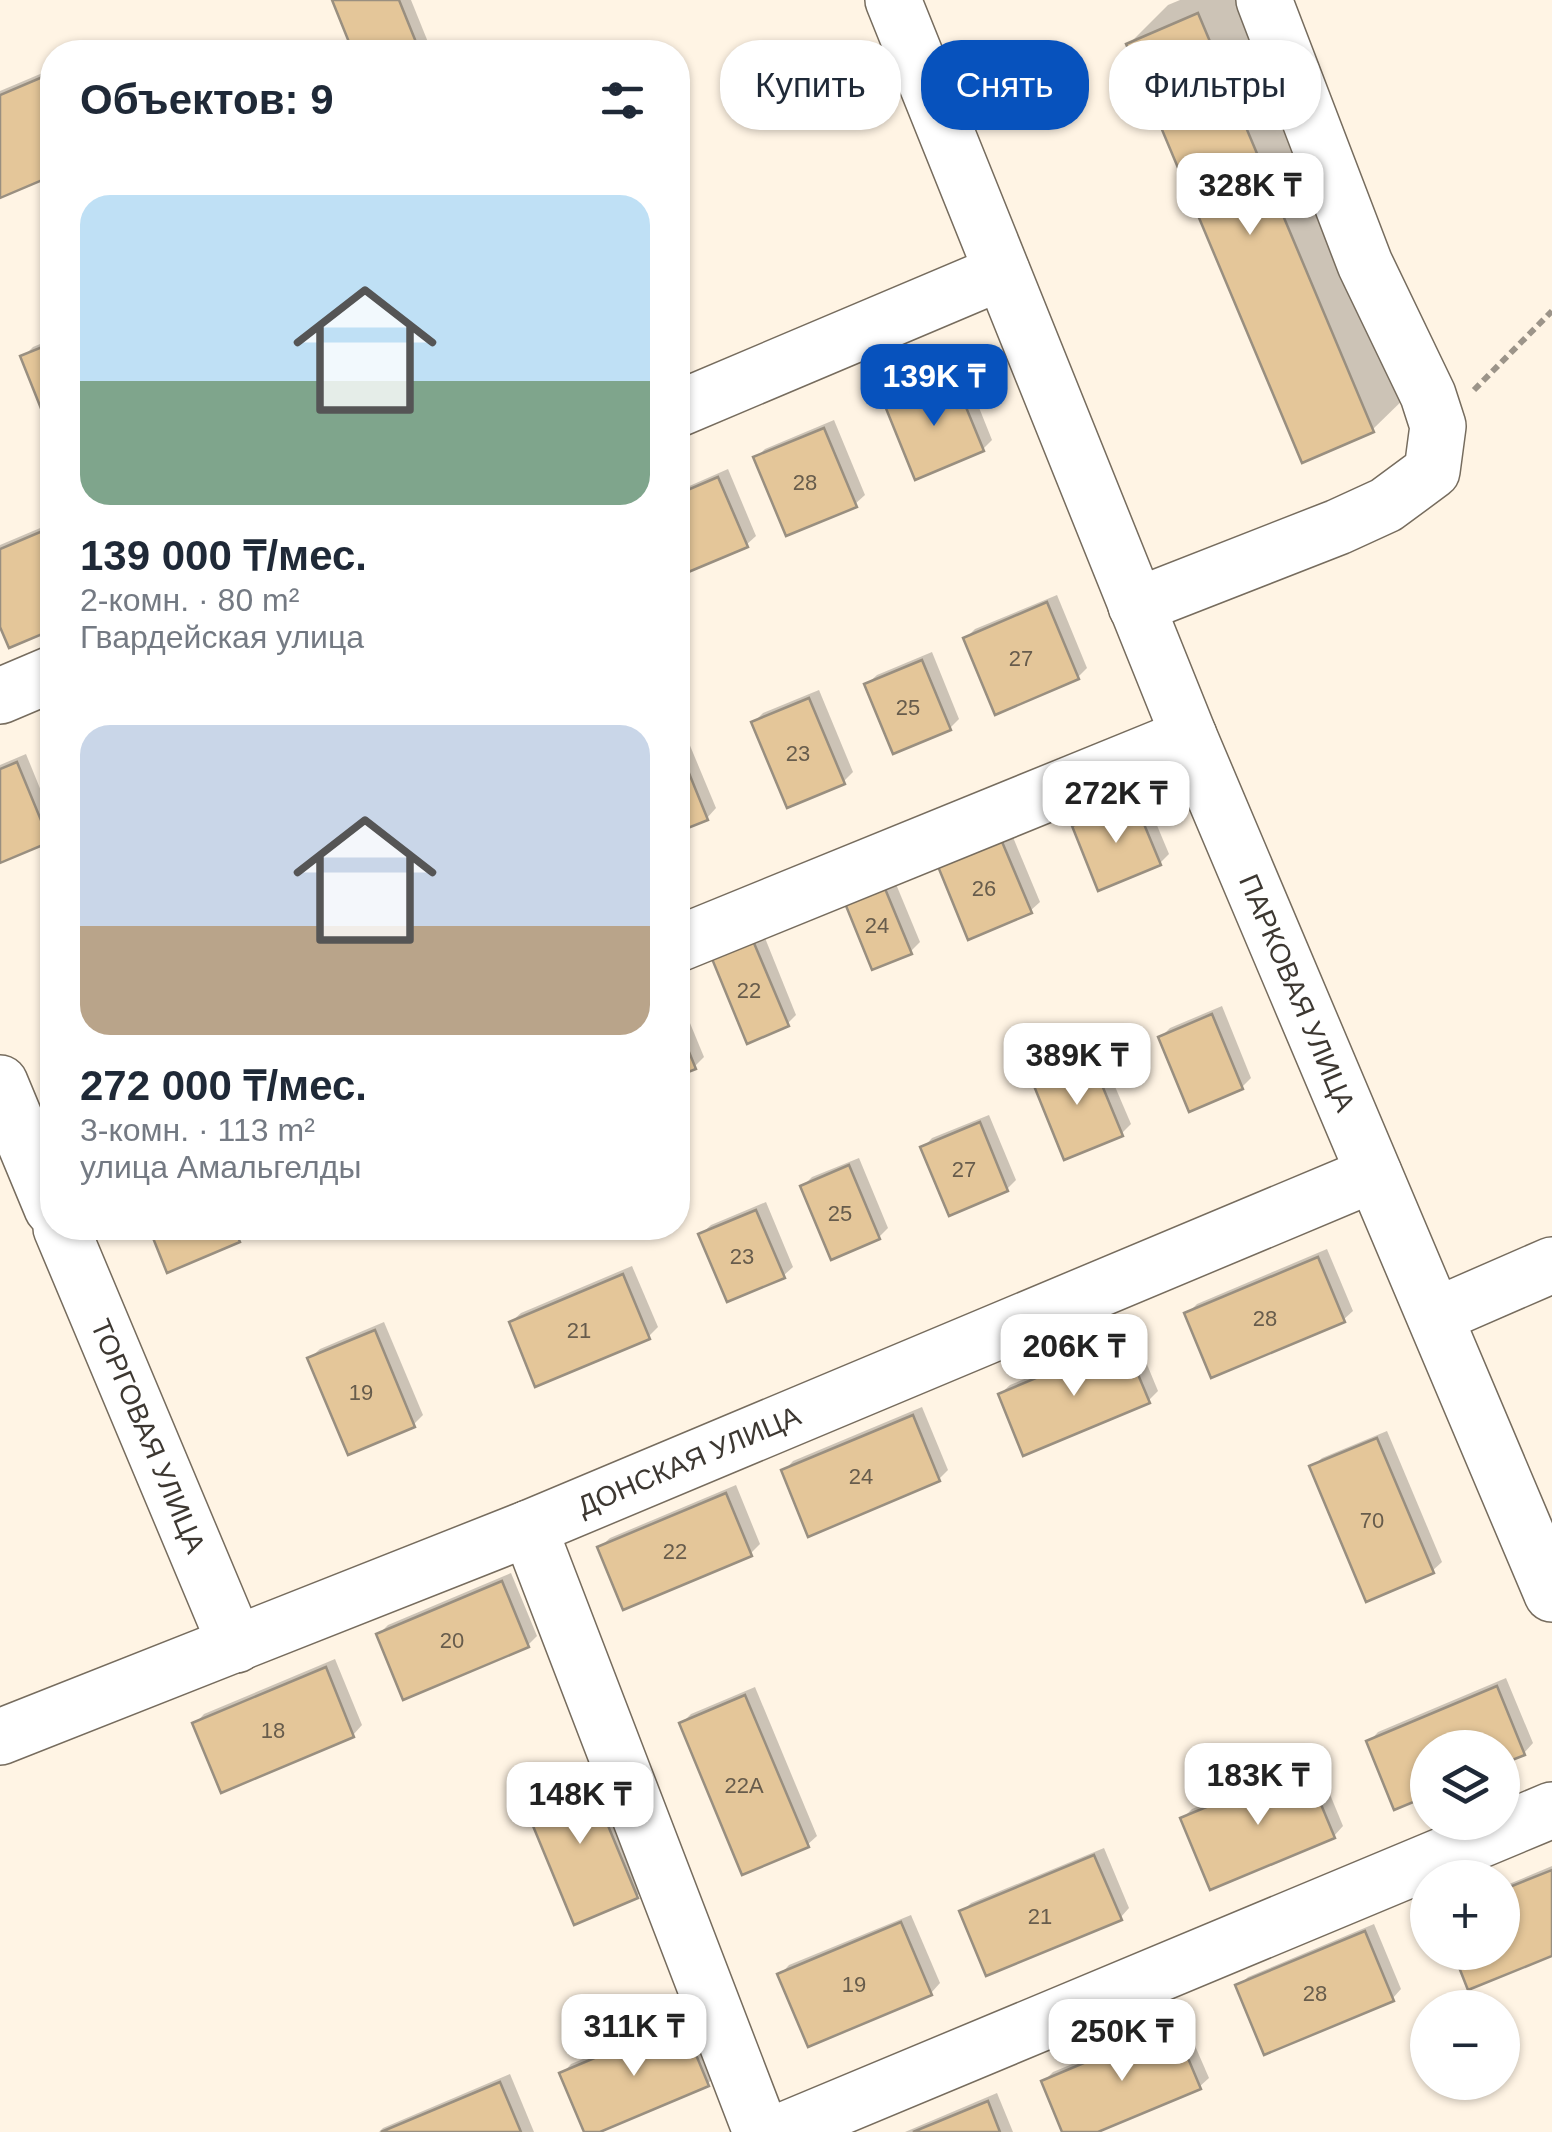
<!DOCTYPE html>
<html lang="ru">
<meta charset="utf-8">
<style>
:root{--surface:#fff;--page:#f6f6f7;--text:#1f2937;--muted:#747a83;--accent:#0752bd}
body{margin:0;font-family:Helvetica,sans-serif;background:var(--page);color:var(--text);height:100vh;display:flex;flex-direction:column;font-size:38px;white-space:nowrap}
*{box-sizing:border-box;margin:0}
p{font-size:32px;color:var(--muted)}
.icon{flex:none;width:55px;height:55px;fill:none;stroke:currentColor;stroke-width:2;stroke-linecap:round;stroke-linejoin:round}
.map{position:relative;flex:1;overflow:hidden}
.drawer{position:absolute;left:40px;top:40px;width:650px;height:1200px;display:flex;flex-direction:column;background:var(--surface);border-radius:40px;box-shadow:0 2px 8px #0004}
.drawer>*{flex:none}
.top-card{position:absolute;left:720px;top:40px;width:680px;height:90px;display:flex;gap:20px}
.controls{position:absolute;left:1410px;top:1730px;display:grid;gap:20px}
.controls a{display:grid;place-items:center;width:110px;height:110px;border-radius:50%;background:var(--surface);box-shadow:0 2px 8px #0004;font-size:50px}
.price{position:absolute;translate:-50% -85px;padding:0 22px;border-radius:20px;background:#fff;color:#222;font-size:32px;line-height:65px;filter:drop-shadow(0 2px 5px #0008)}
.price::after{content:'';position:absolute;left:50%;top:60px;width:30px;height:22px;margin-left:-15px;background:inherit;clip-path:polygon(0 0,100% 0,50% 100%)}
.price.current{background:var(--accent);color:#fff}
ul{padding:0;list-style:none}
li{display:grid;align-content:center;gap:20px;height:530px;padding:0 40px}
li span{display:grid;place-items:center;height:310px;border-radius:30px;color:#555}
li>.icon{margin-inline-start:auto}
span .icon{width:180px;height:180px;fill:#fffc;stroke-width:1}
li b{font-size:42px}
h2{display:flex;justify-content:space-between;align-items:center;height:120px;padding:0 40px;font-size:42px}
.tag{padding:0 35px;border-radius:40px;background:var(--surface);box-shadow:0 2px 8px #0004;font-size:35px;line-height:90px}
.tag.current{background:var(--accent);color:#fff}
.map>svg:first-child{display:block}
.shadow{fill:#0003}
.building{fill:#e4c699;stroke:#998f80;stroke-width:2.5}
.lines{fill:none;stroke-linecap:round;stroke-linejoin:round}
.minor-casing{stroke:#766c5e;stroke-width:58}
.path{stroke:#9c9489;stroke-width:6;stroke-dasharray:8 5;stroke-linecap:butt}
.minor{stroke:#fff;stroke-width:55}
.labels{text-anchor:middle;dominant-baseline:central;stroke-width:10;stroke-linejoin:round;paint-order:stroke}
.number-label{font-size:22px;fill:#675c4c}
.street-label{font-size:28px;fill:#3d3832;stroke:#fff}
</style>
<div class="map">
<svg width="1552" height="2132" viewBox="0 0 1552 2132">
<rect width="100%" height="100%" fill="#fff4e4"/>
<g class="shadow">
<path d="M335,0H411L432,52H356Z"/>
<path d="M1180,0H1247L1411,392L1372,430L1129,44L1168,5Z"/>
<path d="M52,69V174L0,195V91Z"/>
<path d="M52,339V430L23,357L33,347Z"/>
<path d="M964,370L992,440L983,449L888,407L897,398Z"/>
<path d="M834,420L865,495L855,504L755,458L765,449Z"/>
<path d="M728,469L756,536L746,545L687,570L678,545V491Z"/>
<path d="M52,523V627L10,645L0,620V545Z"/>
<path d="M1057,595L1087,668L1078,677L966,638L975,629Z"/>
<path d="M932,652L959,719L950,728L867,684L877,675Z"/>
<path d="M819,690L853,772L843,782L754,722L763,713Z"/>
<path d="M681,724L716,808L707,818L678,830V726Z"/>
<path d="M26,754L52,818V836L0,861V765Z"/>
<path d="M1143,792L1169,854L1160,863L1075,827L1084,817Z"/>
<path d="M1010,830L1040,902L1030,911L940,864Z"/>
<path d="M891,872L920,942L911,951L845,897Z"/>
<path d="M761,928L796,1015L787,1024L722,945Z"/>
<path d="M678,994L704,1057L694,1067L678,1074Z"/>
<path d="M1222,1006L1251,1078L1242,1087L1161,1037L1170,1028Z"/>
<path d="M1099,1049L1131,1124L1122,1133L1035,1082L1044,1072Z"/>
<path d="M989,1115L1016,1180L1007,1189L923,1148L932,1138Z"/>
<path d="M859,1158L888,1228L879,1237L803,1186L812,1177Z"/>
<path d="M766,1202L793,1267L783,1276L701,1234L711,1225Z"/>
<path d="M152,1228H247L248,1231L239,1240L169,1270Z"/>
<path d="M1327,1249L1353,1311L1343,1320L1187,1314L1197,1304Z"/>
<path d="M632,1266L658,1327L649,1336L511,1322L521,1313Z"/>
<path d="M384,1322L423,1415L413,1425L310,1358L320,1349Z"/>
<path d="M1134,1333L1158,1391L1148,1401L1000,1394L1010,1385Z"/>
<path d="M922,1407L948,1470L939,1479L784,1471L793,1461Z"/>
<path d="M1387,1431L1442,1562L1432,1571L1312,1467L1322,1458Z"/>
<path d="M736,1485L760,1544L750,1554L600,1547L610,1538Z"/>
<path d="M511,1573L537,1636L528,1645L379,1634L388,1625Z"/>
<path d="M335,1659L362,1725L353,1735L195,1724L204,1714Z"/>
<path d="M1506,1678L1533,1743L1524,1753L1502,1748L1369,1742L1378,1732Z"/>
<path d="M755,1687L817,1836L807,1845L682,1723L691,1714Z"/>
<path d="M1315,1758L1343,1826L1334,1836L1183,1818L1192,1809Z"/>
<path d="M595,1762L646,1887L637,1896L524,1797L533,1788Z"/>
<path d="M1104,1848L1129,1908L1120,1918L962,1912L971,1903Z"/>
<path d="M1552,1866V1953L1502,1952V1887Z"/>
<path d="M911,1915L940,1983L931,1993L780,1975L789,1965Z"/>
<path d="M1374,1924L1401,1989L1392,1999L1238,1986L1248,1977Z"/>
<path d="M691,2014L717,2075L707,2084L586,2132L562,2074L571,2064Z"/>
<path d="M1183,2018L1209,2078L1199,2087L1092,2132H1065L1044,2081L1053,2072Z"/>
<path d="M510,2074L534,2132H379L383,2128Z"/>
<path d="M997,2093L1013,2132H905Z"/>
</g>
<g class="building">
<path d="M332,0H399L420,52H353Z"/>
<path d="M1198,13L1374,432L1302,463L1126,44Z"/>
<path d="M52,73V176L0,198V95Z"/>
<path d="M52,343V436L20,356Z"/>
<path d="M954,378L984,451L915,480L885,406Z"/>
<path d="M824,428L857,507L786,536L753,457Z"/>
<path d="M718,477L748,547L686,573L678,552V494Z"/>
<path d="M52,527V630L9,648L0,627V549Z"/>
<path d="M1047,602L1079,679L995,715L963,638Z"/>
<path d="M922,660L951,730L893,754L864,684Z"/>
<path d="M809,698L845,784L787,808L751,722Z"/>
<path d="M678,746L708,820L678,832Z"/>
<path d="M17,762L50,842L0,863V769Z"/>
<path d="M1134,800L1161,865L1098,891L1072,826Z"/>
<path d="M1000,837L1032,913L968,940L937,864Z"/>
<path d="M881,879L912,954L872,970L842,896Z"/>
<path d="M751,936L789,1026L747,1044L710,954Z"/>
<path d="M1212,1014L1243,1089L1189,1112L1158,1037Z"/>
<path d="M678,1025L696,1069L678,1076Z"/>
<path d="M1090,1056L1123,1136L1064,1160L1032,1081Z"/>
<path d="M980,1122L1008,1191L949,1216L920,1147Z"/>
<path d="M849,1165L880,1239L831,1260L800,1186Z"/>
<path d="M756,1210L785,1278L727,1302L698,1234Z"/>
<path d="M149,1228H234L240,1242L167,1273Z"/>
<path d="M1318,1257L1345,1322L1211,1378L1184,1313Z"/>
<path d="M623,1274L650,1339L535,1387L509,1322Z"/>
<path d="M375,1330L415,1427L348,1455L307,1358Z"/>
<path d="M1124,1341L1150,1403L1023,1456L998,1394Z"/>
<path d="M913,1415L940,1481L808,1537L781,1470Z"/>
<path d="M1377,1438L1434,1573L1366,1602L1309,1466Z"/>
<path d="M726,1493L752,1556L623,1610L597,1547Z"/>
<path d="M502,1581L529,1647L403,1700L376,1634Z"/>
<path d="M326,1667L354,1737L221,1793L192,1723Z"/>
<path d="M1497,1686L1525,1755L1502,1764V1748H1428V1796L1394,1810L1366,1741Z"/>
<path d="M745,1695L809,1847L742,1875L679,1723Z"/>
<path d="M1305,1766L1335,1838L1210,1890L1180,1818Z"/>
<path d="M585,1770L638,1898L574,1925L521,1797Z"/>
<path d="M1094,1855L1122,1920L986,1976L959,1911Z"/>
<path d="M1552,1870V1956L1468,1990L1453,1952H1502V1890Z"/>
<path d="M901,1922L932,1995L808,2047L777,1974Z"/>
<path d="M1365,1931L1394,2001L1264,2055L1235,1985Z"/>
<path d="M682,2021L709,2086L600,2132H584L559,2073Z"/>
<path d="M1174,2025L1201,2089L1098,2132H1062L1041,2081Z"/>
<path d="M500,2082L521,2132H381Z"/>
<path d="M988,2101L1000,2132H913Z"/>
</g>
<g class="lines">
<defs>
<g id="minor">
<path d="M893,0L1189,736L1552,1594"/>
<path d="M678,409L1002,272"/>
<path d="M1136,606L1338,527L1386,505L1432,471L1438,426L1428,395L1365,264L1264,0"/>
<path d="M0,696L52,674"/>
<path d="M678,944L1189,736"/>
<path d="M0,1083L52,1208"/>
<path d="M61,1228L236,1645"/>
<path d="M1435,1316L1552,1265"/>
<path d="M529,1528L761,2132"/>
<path d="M0,1737L529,1528L1374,1174"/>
<path d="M780,2132L1552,1810"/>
</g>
</defs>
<use href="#minor" class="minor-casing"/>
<path class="path" d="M1474,390L1552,311"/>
<use href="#minor" class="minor"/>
</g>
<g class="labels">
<g class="number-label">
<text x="805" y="482">28</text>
<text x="1021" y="658">27</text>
<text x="908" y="707">25</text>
<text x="798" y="753">23</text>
<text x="984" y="888">26</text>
<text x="877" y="925">24</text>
<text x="749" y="990">22</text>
<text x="964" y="1169">27</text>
<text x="840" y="1213">25</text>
<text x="742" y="1256">23</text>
<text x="1265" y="1318">28</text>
<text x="579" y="1330">21</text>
<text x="361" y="1392">19</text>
<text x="861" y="1476">24</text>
<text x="1372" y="1520">70</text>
<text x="675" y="1551">22</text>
<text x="452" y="1640">20</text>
<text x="273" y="1730">18</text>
<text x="744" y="1785">22А</text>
<text x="1040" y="1916">21</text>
<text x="854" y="1984">19</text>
<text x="1315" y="1993">28</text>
</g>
<g class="street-label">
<text transform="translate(1297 993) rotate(67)">ПАРКОВАЯ УЛИЦА</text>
<text transform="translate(148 1436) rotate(67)">ТОРГОВАЯ УЛИЦА</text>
<text transform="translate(689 1461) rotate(-23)">ДОНСКАЯ УЛИЦА</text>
</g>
</g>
</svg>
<div class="controls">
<a><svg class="icon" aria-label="layers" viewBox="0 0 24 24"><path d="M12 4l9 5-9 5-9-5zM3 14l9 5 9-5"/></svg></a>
<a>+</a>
<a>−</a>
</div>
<b class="price" style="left:1250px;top:238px">328K ₸</b>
<b class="price current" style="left:934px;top:429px">139K ₸</b>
<b class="price" style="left:1116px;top:846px">272K ₸</b>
<b class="price" style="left:1077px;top:1108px">389K ₸</b>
<b class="price" style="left:1074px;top:1399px">206K ₸</b>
<b class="price" style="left:1258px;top:1828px">183K ₸</b>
<b class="price" style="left:580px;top:1847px">148K ₸</b>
<b class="price" style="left:634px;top:2079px">311K ₸</b>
<b class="price" style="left:1122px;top:2084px">250K ₸</b>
<div class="top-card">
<a class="tag">Купить</a>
<a class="tag current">Снять</a>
<a class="tag">Фильтры</a>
</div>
<section class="drawer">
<h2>Объектов: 9<svg class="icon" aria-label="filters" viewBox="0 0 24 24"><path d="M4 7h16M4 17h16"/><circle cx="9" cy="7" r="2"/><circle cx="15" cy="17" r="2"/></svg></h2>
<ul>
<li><span style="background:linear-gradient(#bfe0f5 60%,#7fa58c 0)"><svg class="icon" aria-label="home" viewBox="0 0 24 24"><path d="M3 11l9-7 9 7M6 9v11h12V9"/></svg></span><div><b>139 000 ₸/мес.</b><p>2-комн. · 80 m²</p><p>Гвардейская улица</p></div></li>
<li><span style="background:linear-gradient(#c9d6e8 65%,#b9a48a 0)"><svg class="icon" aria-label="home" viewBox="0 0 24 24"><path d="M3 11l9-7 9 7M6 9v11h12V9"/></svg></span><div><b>272 000 ₸/мес.</b><p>3-комн. · 113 m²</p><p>улица Амальгелды</p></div></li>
</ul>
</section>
</div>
